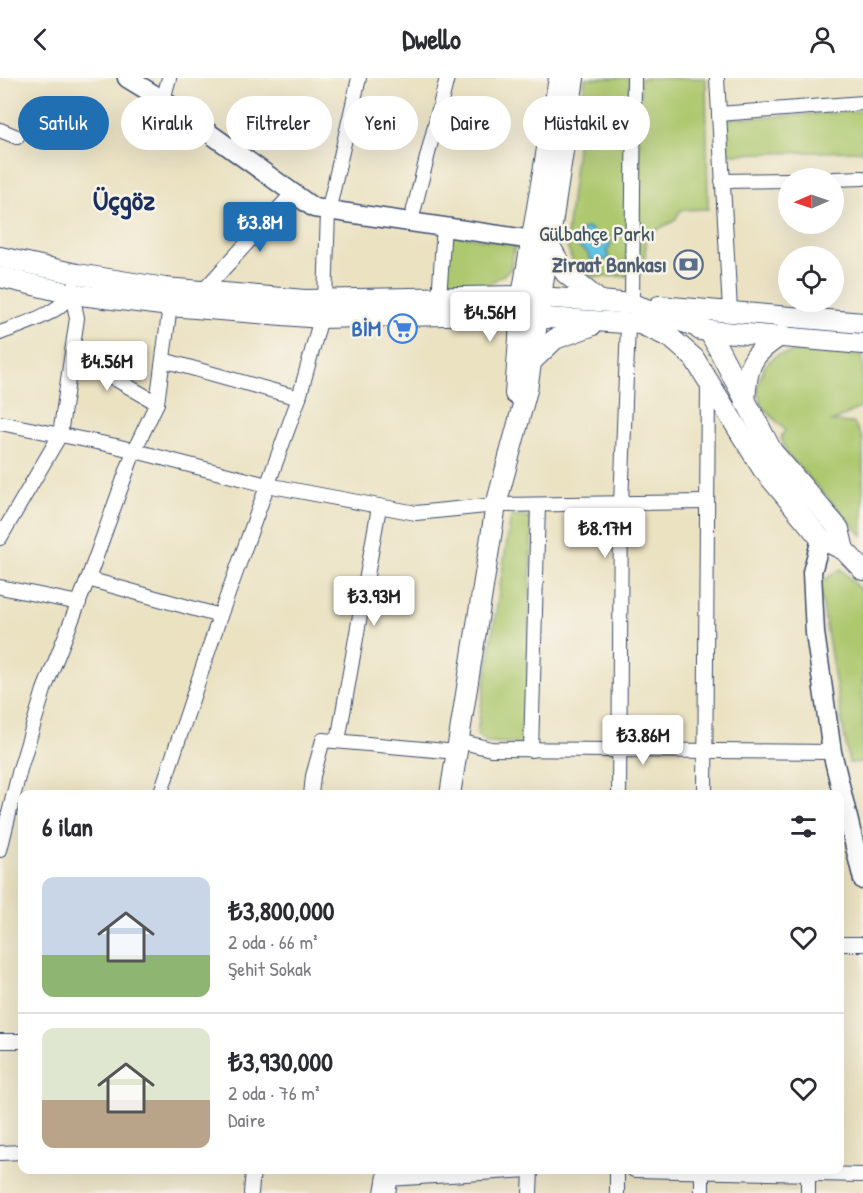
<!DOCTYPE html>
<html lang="tr">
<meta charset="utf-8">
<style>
:root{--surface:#fff;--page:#f7f7f7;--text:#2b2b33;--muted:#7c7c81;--line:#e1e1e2;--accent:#1f6fb2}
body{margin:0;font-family:"Patrick Hand",sans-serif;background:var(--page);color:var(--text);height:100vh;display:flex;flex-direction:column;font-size:22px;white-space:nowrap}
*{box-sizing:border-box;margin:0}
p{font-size:20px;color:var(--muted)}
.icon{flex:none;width:33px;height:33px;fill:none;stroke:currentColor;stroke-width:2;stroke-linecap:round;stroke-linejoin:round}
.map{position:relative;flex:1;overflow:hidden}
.sheet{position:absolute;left:18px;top:712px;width:826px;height:384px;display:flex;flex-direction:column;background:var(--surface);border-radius:12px;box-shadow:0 6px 24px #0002}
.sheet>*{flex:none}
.guide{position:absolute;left:18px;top:18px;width:828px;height:54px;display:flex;gap:12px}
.needle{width:39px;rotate:268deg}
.buttons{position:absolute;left:778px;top:90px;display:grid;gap:12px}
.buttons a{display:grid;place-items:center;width:66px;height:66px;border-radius:50%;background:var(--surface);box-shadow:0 6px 24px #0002;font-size:30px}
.price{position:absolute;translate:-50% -51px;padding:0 14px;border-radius:6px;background:#fff;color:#222;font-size:20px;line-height:39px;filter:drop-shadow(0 2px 3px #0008)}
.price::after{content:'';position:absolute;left:50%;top:36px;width:18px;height:14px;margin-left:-9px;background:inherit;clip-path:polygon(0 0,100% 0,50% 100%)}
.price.on{background:var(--accent);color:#fff}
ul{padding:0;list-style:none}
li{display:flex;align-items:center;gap:18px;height:150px;padding:0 24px}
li+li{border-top:2px solid var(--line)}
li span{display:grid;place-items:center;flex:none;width:168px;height:120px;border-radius:12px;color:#555}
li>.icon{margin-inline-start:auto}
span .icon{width:72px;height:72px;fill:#fffc;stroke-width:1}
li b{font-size:26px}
h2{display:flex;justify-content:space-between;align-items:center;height:72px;padding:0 24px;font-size:26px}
.tag{padding:0 21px;border-radius:27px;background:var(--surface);box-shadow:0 6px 24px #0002;font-size:21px;line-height:54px}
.tag.on{background:var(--accent);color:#fff}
header{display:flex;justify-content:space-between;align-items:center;height:78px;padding:0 24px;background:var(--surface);font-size:27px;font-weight:700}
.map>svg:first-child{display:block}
.green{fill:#adc86e;stroke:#647c66;stroke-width:1.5}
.water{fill:#62c4e1;stroke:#3e7aa0;stroke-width:1.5}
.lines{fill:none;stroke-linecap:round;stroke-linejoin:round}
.minor-casing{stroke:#3a4a6d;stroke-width:16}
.tertiary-casing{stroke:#3a4a6d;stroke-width:21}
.secondary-casing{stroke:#3a4a6d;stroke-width:22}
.minor{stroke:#fff;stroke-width:14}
.tertiary{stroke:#fff;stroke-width:18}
.secondary{stroke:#fff;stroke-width:20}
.labels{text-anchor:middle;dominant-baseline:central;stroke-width:5;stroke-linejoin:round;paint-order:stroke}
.park-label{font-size:22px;fill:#405562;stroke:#f7f3e8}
.service-label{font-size:22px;font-weight:bold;fill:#4e5e75;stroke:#f7f3e8;text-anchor:end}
.shop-label{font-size:22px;font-weight:bold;fill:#366cbe;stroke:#f7f3e8;text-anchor:end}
.district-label{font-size:28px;font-weight:bold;fill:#1b2f5e;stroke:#f7f3e8}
</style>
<header><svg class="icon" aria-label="back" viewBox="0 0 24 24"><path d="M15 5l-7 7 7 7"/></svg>Dwello<svg class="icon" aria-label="person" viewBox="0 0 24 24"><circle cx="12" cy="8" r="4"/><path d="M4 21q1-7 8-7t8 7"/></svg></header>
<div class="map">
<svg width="863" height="1115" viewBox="0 0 863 1115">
<rect width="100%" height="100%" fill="#f7f3e8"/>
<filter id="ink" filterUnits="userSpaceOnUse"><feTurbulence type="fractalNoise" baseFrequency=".0167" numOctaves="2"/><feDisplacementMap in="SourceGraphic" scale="12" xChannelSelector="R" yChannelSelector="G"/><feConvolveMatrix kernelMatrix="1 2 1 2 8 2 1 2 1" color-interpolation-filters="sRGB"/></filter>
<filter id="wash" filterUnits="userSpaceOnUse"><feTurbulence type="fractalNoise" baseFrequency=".008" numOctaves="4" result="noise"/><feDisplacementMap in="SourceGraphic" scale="24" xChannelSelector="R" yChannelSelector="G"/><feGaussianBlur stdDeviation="1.35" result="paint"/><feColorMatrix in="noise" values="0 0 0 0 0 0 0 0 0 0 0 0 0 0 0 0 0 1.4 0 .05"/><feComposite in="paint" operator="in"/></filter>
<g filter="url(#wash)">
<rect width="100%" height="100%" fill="#ebe2c2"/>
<g class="green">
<path d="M585,0H630L627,198L591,199L573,184L566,166Z"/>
<path d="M640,0H706L708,131L681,132L674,143L647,157L643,195L637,191Z"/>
<path d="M863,33V73L727,76L726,41Z"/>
<path d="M448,155L515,167L510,192L488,207L445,208Z"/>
<path d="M802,273L863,278V328L832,344L854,345L863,362V458L787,376L781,360L785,352L761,327L757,309L765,287L777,277Z"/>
<path d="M511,438L532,440L526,666L487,664L477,656Z"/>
<path d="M841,491L863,515V684L849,685L819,505Z"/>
</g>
<path class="water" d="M585,150L591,151L599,162H610V169L607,172L609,181L591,182L587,174L577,168L579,156Z"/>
</g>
<g filter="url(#ink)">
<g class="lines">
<defs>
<g id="minor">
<path d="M717,0L730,232"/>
<path d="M163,22L169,0"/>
<path d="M719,36L863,25"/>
<path d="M0,52L17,59"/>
<path d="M834,101L863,100"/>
<path d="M722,103L789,102"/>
<path d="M411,143L447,0"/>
<path d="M203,213L293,115"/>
<path d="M439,221L444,148"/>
<path d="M325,222L328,134L359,0"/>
<path d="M632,226L634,0"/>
<path d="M170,228L157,325L134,373L88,501L220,538"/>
<path d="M0,255C21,247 67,234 73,210"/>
<path d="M72,276L157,325"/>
<path d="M163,282L299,320"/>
<path d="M0,345L116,368L267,407L416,435L496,427L705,424"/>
<path d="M0,460L60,357L77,240L72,216"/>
<path d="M0,509L79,525"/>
<path d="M338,663L379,429"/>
<path d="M459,663L491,671L832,674"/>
<path d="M531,672L538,427"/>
<path d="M160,717L220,538L299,320L321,240"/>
<path d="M311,717L313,698L323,662L457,674"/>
<path d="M619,717L621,426L628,247"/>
<path d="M705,717L708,304"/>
<path d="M0,772L20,691L44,612L88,501"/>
<path d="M840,866H863"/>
<path d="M0,963H22"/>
<path d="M0,1075L22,1074"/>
<path d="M634,1092L863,1097"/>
<path d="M388,1101L529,1092"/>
<path d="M251,1115L253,1092"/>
<path d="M530,1115L531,1092"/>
<path d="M617,1115V1092"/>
<path d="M702,1115V1092"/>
<path d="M808,1115V1092"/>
</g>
<g id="tertiary">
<path d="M127,0L163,22L314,130L533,162"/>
<path d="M821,461L812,494L815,555L832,674L863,802"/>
</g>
<g id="secondary">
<path d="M550,168L565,195L600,223"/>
<path d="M0,179L77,196L165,210L305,222L522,218L600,223L632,226L709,253L772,373L839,451L844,472"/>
<path d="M0,199L72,216L170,228L321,240L485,236L640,246L671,260L694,280L762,390L821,461L844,472L863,492"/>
<path d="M659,228L863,245"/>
<path d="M700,252L863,266"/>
<path d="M531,284L555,261L591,248"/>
<path d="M515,316L522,218L559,0"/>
<path d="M745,324C747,288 750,276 782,257"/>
<path d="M450,717L496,427L527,312L574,0"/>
<path d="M385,1115L389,1092"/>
</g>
</defs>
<use href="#minor" class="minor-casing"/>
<use href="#tertiary" class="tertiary-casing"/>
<use href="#secondary" class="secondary-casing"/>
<use href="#minor" class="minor"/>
<use href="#tertiary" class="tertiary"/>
<use href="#secondary" class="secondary"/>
</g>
</g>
<defs>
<symbol id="bank-ring" viewBox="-11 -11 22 22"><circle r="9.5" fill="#f7f3e8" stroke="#5c6f8a" stroke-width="1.5"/><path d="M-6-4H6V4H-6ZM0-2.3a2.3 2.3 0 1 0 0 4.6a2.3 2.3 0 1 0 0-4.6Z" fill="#5c6f8a"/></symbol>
<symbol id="supermarket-ring" viewBox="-11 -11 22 22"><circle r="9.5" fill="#f7f3e8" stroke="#3f7fe0" stroke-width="1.5"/><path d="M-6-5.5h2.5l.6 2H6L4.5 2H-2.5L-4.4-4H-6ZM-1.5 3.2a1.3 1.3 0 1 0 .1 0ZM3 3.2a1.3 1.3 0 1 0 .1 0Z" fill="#3f7fe0"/></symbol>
</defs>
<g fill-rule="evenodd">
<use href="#bank-ring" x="672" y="170" width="33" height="33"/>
<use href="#supermarket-ring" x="386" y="234" width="33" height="33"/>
</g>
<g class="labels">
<g class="park-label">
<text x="597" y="155">Gülbahçe Parkı</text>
</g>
<g class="service-label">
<text x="667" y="186">Ziraat Bankası</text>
</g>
<g class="shop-label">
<text x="381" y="250">BİM</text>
</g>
<g class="district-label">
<text x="124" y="122">Üçgöz</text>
</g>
</g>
</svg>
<div class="buttons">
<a><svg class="needle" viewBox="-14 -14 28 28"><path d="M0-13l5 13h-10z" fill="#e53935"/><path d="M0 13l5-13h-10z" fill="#7c7c81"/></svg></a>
<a><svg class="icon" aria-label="locate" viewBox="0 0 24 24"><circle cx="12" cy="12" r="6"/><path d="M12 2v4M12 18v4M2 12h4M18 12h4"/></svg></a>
</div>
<b class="price on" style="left:260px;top:175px">₺3.8M</b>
<b class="price" style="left:490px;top:265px">₺4.56M</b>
<b class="price" style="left:107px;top:314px">₺4.56M</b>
<b class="price" style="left:605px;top:481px">₺8.17M</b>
<b class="price" style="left:374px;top:549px">₺3.93M</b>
<b class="price" style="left:643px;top:688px">₺3.86M</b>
<div class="guide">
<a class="tag on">Satılık</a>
<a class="tag">Kiralık</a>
<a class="tag">Filtreler</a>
<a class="tag">Yeni</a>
<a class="tag">Daire</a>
<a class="tag">Müstakil ev</a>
</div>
<section class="sheet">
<h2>6 ilan<svg class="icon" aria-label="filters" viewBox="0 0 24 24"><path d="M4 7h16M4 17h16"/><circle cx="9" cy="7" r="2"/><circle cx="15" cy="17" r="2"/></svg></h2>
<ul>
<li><span style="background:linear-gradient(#c9d6e8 65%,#8fb573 0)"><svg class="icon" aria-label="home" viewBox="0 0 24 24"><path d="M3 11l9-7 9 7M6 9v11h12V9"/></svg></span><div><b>₺3,800,000</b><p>2 oda · 66 m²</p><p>Şehit Sokak</p></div><svg class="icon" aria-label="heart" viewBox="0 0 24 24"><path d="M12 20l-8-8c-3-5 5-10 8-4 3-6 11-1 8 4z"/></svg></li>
<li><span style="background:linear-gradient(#dfe7d0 60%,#b9a48a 0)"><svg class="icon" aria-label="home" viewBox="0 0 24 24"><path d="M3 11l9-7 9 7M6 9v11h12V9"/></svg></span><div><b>₺3,930,000</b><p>2 oda · 76 m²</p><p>Daire</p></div><svg class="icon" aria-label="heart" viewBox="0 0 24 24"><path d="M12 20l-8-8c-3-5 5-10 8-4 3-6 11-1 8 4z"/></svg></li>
</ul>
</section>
</div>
